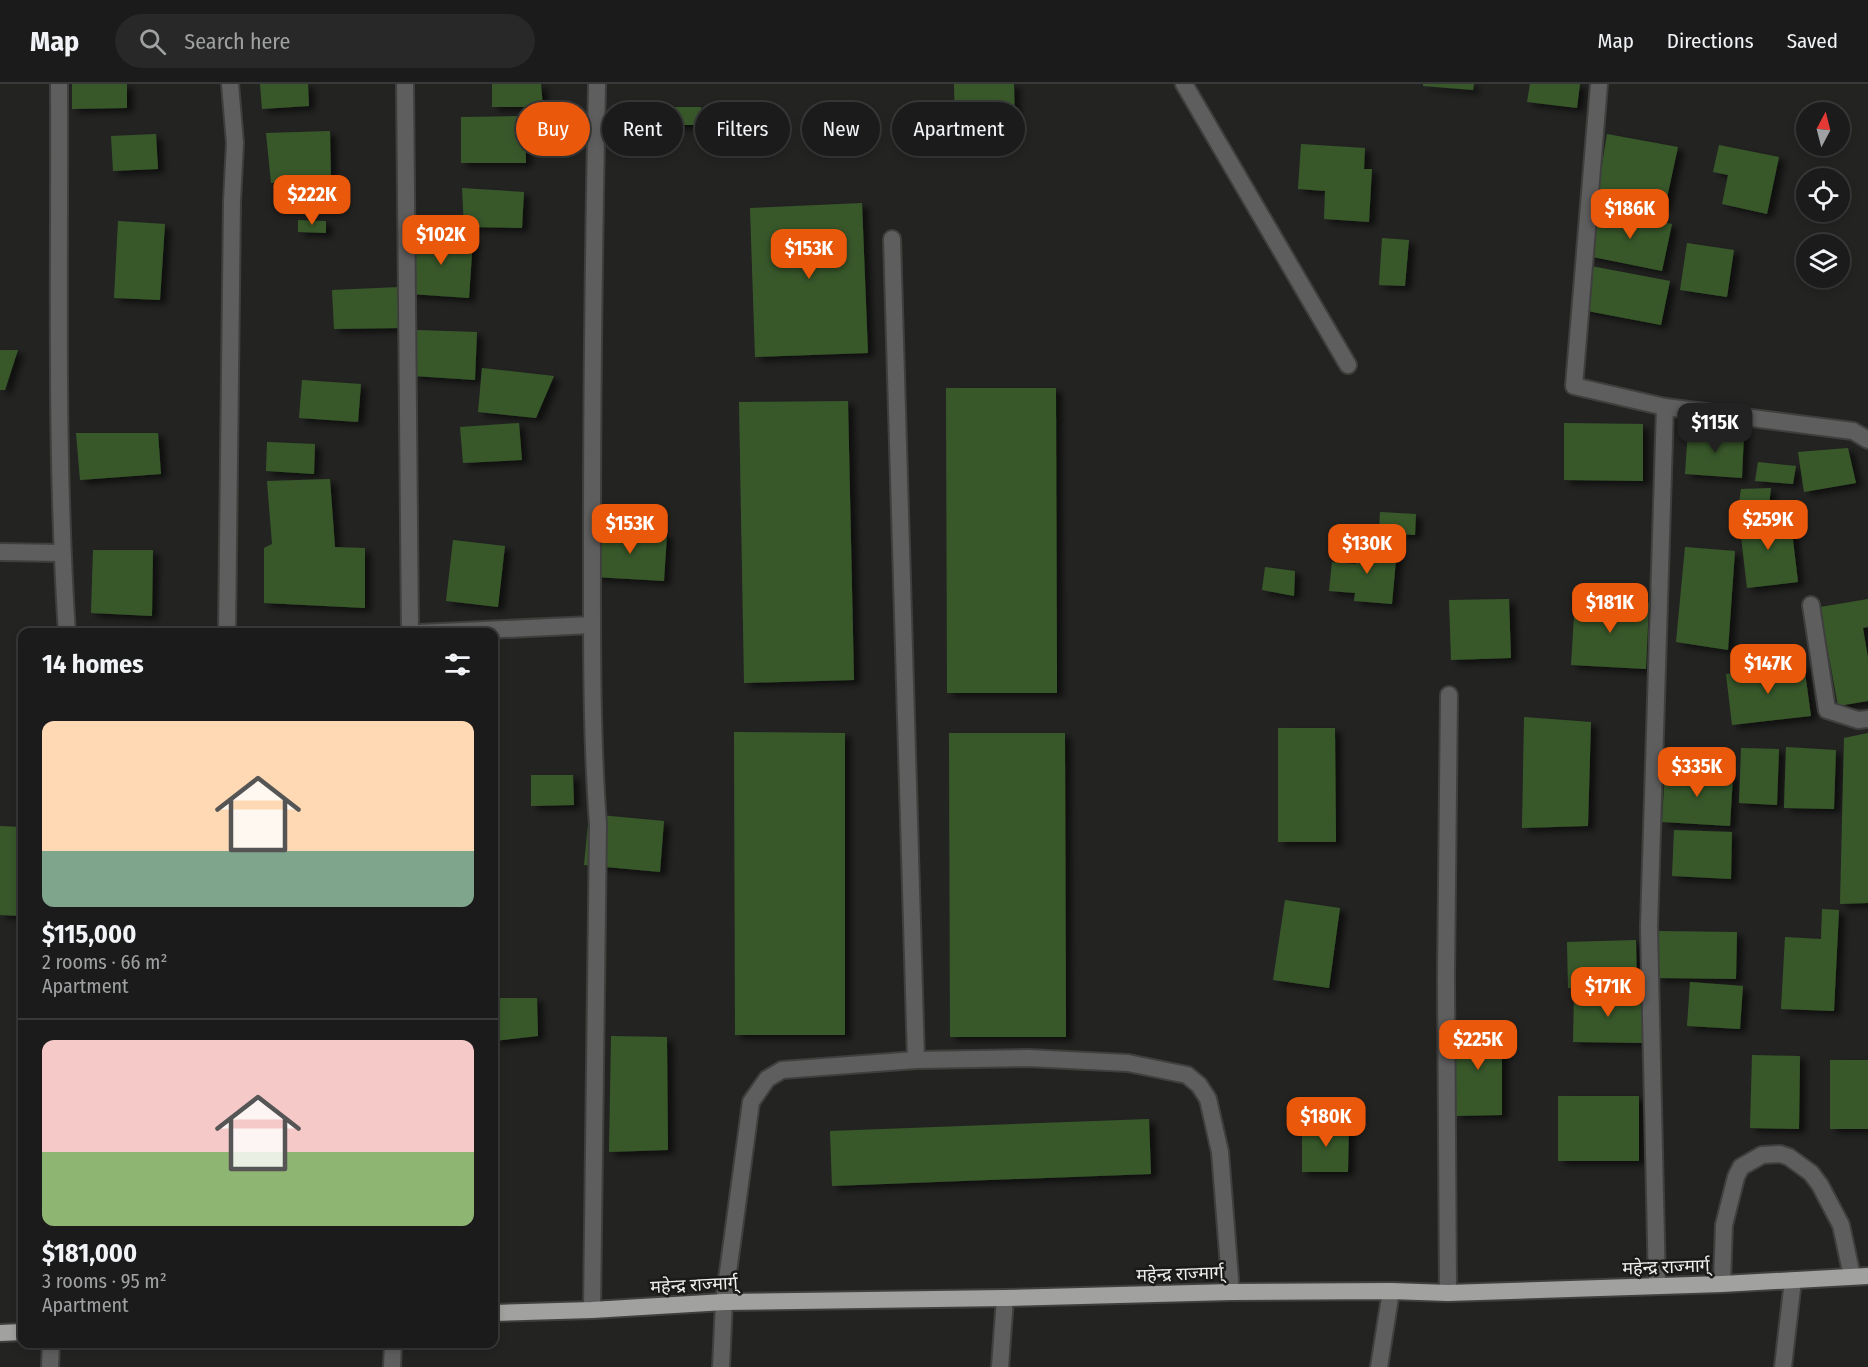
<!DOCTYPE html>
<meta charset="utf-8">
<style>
:root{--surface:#1a1b1a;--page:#272827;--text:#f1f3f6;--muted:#9fa1a2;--line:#383939;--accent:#ea580c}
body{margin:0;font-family:"Fira Sans Condensed","Noto Sans Devanagari",sans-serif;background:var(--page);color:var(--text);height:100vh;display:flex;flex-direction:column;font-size:22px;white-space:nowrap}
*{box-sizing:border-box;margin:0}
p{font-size:20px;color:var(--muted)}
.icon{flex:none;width:33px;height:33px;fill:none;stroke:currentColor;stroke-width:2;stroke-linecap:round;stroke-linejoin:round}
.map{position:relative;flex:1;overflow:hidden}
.sheet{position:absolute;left:18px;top:544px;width:480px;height:720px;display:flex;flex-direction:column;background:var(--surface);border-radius:12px;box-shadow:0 3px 9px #0003,0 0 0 2px var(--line)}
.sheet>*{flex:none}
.top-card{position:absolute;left:516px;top:18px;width:570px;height:54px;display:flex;gap:12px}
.needle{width:39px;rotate:7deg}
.buttons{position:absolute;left:1796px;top:18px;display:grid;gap:12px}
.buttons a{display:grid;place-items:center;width:54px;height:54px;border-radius:50%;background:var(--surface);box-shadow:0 3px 9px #0003,0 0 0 2px var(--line);font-size:30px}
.price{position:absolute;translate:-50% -51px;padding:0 14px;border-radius:12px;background:var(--accent);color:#fff;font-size:20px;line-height:39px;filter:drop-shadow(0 2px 3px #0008)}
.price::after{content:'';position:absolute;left:50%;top:36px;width:18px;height:14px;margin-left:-9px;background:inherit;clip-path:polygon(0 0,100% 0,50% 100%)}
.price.selected{background:#222;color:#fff}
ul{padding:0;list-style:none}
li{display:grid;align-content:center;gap:12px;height:318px;padding:0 24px}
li+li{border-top:2px solid var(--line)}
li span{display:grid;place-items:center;height:186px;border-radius:12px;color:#555}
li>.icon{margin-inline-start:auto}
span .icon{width:108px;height:108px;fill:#fffc;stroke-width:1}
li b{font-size:26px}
h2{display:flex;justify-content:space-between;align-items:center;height:72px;padding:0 24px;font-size:26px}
.chip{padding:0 21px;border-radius:27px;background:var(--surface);box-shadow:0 3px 9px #0003,0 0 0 2px var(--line);font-size:21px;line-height:54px}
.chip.selected{background:var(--accent);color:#fff}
header{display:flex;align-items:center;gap:36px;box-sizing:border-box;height:84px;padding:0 30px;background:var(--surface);border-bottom:2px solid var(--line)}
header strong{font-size:28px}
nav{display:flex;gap:33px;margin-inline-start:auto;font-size:21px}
.search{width:420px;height:54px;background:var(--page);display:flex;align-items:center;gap:15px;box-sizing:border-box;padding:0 21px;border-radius:33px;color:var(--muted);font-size:22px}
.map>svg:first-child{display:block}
.building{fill:#39582b;filter:url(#shadow)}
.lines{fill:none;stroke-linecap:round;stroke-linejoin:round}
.service-casing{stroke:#3f403e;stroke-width:20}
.minor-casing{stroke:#3f403e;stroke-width:20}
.trunk-casing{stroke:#3f403e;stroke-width:20}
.service{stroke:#5d5e5d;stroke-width:16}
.minor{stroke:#5d5e5d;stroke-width:16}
.trunk{stroke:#a1a2a0;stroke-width:16}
.labels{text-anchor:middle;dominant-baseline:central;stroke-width:5;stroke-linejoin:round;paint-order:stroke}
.street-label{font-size:18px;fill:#edeeed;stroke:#1a1b19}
</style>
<header>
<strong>Map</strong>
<div class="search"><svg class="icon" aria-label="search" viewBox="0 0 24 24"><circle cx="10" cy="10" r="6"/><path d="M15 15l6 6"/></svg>Search here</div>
<nav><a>Map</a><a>Directions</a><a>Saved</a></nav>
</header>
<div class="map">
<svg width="1868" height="1283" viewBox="0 0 1868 1283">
<defs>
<filter id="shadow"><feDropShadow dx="6" dy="4" stdDeviation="3" flood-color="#0009"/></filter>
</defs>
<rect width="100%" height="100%" fill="#232422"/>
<g class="building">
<path d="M72,0H127V24L72,25Z"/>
<path d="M260,0H308L309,22L262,25Z"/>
<path d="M492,0H541L543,23H492Z"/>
<path d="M954,0H1014L1015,42L955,43Z"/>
<path d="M1423,0H1474L1473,6L1423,2Z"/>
<path d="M1530,0H1580L1577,24L1527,18Z"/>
<path d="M659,23H701L702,41H659Z"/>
<path d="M525,32L526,79H461V33Z"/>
<path d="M330,47L331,97L271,99L266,49Z"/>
<path d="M156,50L158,85L113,87L111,52Z"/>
<path d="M1607,50L1678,63L1665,123L1597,111Z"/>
<path d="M1301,60L1365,64L1364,85H1372L1369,138L1324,135L1325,107L1298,105Z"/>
<path d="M1719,61L1779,73L1767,130L1722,120L1728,91L1713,88Z"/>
<path d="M462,104L524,108L522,144L464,143Z"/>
<path d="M862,119L868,269L755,273L750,124Z"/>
<path d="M1598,125L1672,140L1662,187L1588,172Z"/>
<path d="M298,136L326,137V149L298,148Z"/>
<path d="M118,137L165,140L160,216L114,214Z"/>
<path d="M414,150L473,155L469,214L410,210Z"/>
<path d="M1382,154L1409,156L1405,202L1379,201Z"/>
<path d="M1687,159L1734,166L1727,213L1680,206Z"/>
<path d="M1591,182L1670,197L1661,241L1582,226Z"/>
<path d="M400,203L402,244L334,245L332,206Z"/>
<path d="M416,246L477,248L475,296L413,292Z"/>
<path d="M0,266H18L5,306H0Z"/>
<path d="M482,284L554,292L536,334L478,328Z"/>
<path d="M302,296L361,300L358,338L299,334Z"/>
<path d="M946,304H1056L1057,609H947Z"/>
<path d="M848,317L854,596L744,599L739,318Z"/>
<path d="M519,339L522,376L463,379L460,343Z"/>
<path d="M1564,339L1643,340V397L1564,396Z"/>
<path d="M1688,346L1744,350L1742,394L1685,390Z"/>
<path d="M76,349H158L161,390L80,396Z"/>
<path d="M267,358L315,360L314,390L266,387Z"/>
<path d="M1848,364L1856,399L1804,408L1798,368Z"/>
<path d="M1758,378L1796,382L1793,400L1755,397Z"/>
<path d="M330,395L335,463L365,464V524L264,519V464L272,460L267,397Z"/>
<path d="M1771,404L1769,422L1738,425L1741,405Z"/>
<path d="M1380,428L1416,430L1415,451L1379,449Z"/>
<path d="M1790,430L1798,498L1747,504L1739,435Z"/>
<path d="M597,445L667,450L664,497L594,493Z"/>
<path d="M453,456L505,462L498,523L446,517Z"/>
<path d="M1358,461L1397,465L1392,520L1354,517L1355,509L1329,507L1332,478L1356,480Z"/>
<path d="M1685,463L1735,467L1728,566L1676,558Z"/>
<path d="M93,466H153L152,532L91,529Z"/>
<path d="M1265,483L1295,487L1294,512L1262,506Z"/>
<path d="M1509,515L1511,574L1451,576L1449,516Z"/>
<path d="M1868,515V543L1863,544L1868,574V617L1838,622L1820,523Z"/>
<path d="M1575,516L1649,519L1646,585L1571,581Z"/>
<path d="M1804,581L1811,632L1732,641L1726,590Z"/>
<path d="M1524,633L1591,638L1588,742L1522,744Z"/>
<path d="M1278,644H1335L1336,758H1278Z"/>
<path d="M734,648L845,649V951H735Z"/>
<path d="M949,649H1065L1066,953H950Z"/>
<path d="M1868,649V819L1840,820L1844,654Z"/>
<path d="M1786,663L1836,666L1834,725L1784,724Z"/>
<path d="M1741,664L1779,665L1777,721L1739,719Z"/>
<path d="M1665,687L1733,691L1730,742L1662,738Z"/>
<path d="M531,691H573L574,721L531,722Z"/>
<path d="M589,730L664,737L660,788L584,781Z"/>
<path d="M0,742L22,743V832L0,831Z"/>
<path d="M1674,746L1732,748L1731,795L1672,792Z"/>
<path d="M1285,816L1340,824L1329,904L1273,896Z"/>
<path d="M1822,825L1839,826L1834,927L1781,925L1785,853L1821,855Z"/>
<path d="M1657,847L1737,848L1736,895L1657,894Z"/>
<path d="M1636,856L1637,903L1568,904L1567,858Z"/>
<path d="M1690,898L1743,902L1740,945L1687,942Z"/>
<path d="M1574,910H1643V959L1573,958Z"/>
<path d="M494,914H537L538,952L494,957Z"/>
<path d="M1454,942H1502V1031L1455,1032Z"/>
<path d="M611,952L667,953L668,1066L609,1068Z"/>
<path d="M1752,971L1800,972L1799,1045L1750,1044Z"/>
<rect x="1830" y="976" width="38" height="69"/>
<rect x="1558" y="1012" width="81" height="65"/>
<path d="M1149,1035L1151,1090L832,1102L830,1047Z"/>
<path d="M1330,1036H1349L1348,1088H1302V1044H1330Z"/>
</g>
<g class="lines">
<defs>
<g id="service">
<path d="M1599,0L1574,302L1665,323"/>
<path d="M892,155L916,976"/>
<path d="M1722,1200L1724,1141L1736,1093L1741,1083L1762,1071L1780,1070L1789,1073L1811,1089L1820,1101L1841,1141L1852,1192"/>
<path d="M724,1218L751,1018L767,995L782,986L916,976L1028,974L1128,979L1187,991L1199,1001L1208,1015L1220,1068L1231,1208"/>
</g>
<g id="minor">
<path d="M59,0C60,183 55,367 67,549"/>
<path d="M405,0L410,549"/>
<path d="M1184,0L1348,281"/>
<path d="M0,468L62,469"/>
<path d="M1811,521L1827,626L1858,636L1868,635"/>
<path d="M227,549L232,117L235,59L230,0"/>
<path d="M419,549L592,541"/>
<path d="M1657,1202L1649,843L1665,323L1853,347L1868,356"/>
<path d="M1448,1209L1446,893L1449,611"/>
<path d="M592,1226L598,741C591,644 592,547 592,450C592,300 594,150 597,0"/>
<path d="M50,1283L51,1260"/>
<path d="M392,1283L393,1260"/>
<path d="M721,1283L724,1218"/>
<path d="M1000,1283L1005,1214"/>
<path d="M1379,1283L1391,1207"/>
<path d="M1783,1283L1793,1196"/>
</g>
<g id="trunk">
<path d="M494,1229L592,1226L724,1218L1005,1214L1231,1208L1391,1207L1448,1209L1722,1200L1868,1192"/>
<path d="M0,1249L22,1248"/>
</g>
</defs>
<use href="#service" class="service-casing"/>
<use href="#minor" class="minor-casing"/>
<use href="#trunk" class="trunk-casing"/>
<use href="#service" class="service"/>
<use href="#minor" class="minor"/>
<use href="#trunk" class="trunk"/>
</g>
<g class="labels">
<g class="street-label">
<text transform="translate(1666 1183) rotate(-2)">महेन्द्र राज्मार्ग्</text>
<text transform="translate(1180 1190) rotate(-2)">महेन्द्र राज्मार्ग्</text>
<text transform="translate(694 1201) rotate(-3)">महेन्द्र राज्मार्ग्</text>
</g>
</g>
</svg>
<div class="buttons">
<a><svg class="needle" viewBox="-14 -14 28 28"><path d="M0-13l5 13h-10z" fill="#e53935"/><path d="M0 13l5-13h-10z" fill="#9fa1a2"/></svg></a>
<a><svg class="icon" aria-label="locate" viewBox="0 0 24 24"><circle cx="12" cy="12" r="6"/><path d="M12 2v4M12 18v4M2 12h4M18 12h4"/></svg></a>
<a><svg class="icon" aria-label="layers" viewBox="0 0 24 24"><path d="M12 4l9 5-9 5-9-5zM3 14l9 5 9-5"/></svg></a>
</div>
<b class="price" style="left:312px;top:142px">$222K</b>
<b class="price" style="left:1630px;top:156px">$186K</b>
<b class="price" style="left:441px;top:182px">$102K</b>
<b class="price" style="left:809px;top:196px">$153K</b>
<b class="price selected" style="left:1715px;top:370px">$115K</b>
<b class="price" style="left:1768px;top:467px">$259K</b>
<b class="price" style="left:630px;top:471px">$153K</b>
<b class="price" style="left:1367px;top:491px">$130K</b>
<b class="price" style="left:1610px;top:550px">$181K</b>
<b class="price" style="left:1768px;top:611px">$147K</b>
<b class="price" style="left:1697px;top:714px">$335K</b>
<b class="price" style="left:1608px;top:934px">$171K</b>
<b class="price" style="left:1478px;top:987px">$225K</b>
<b class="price" style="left:1326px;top:1064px">$180K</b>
<div class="top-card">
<a class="chip selected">Buy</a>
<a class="chip">Rent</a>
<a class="chip">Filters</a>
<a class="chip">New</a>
<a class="chip">Apartment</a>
</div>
<section class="sheet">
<h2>14 homes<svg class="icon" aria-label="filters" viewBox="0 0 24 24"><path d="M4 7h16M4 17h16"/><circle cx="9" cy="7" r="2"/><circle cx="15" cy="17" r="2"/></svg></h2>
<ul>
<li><span style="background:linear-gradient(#ffd9b3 70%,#7fa58c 0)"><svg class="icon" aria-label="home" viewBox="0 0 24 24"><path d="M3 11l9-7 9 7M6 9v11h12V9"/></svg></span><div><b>$115,000</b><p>2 rooms · 66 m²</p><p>Apartment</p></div></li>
<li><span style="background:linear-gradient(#f6c9c9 60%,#8fb573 0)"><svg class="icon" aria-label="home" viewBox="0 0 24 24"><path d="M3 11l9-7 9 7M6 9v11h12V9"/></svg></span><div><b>$181,000</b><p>3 rooms · 95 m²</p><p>Apartment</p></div></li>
</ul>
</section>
</div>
